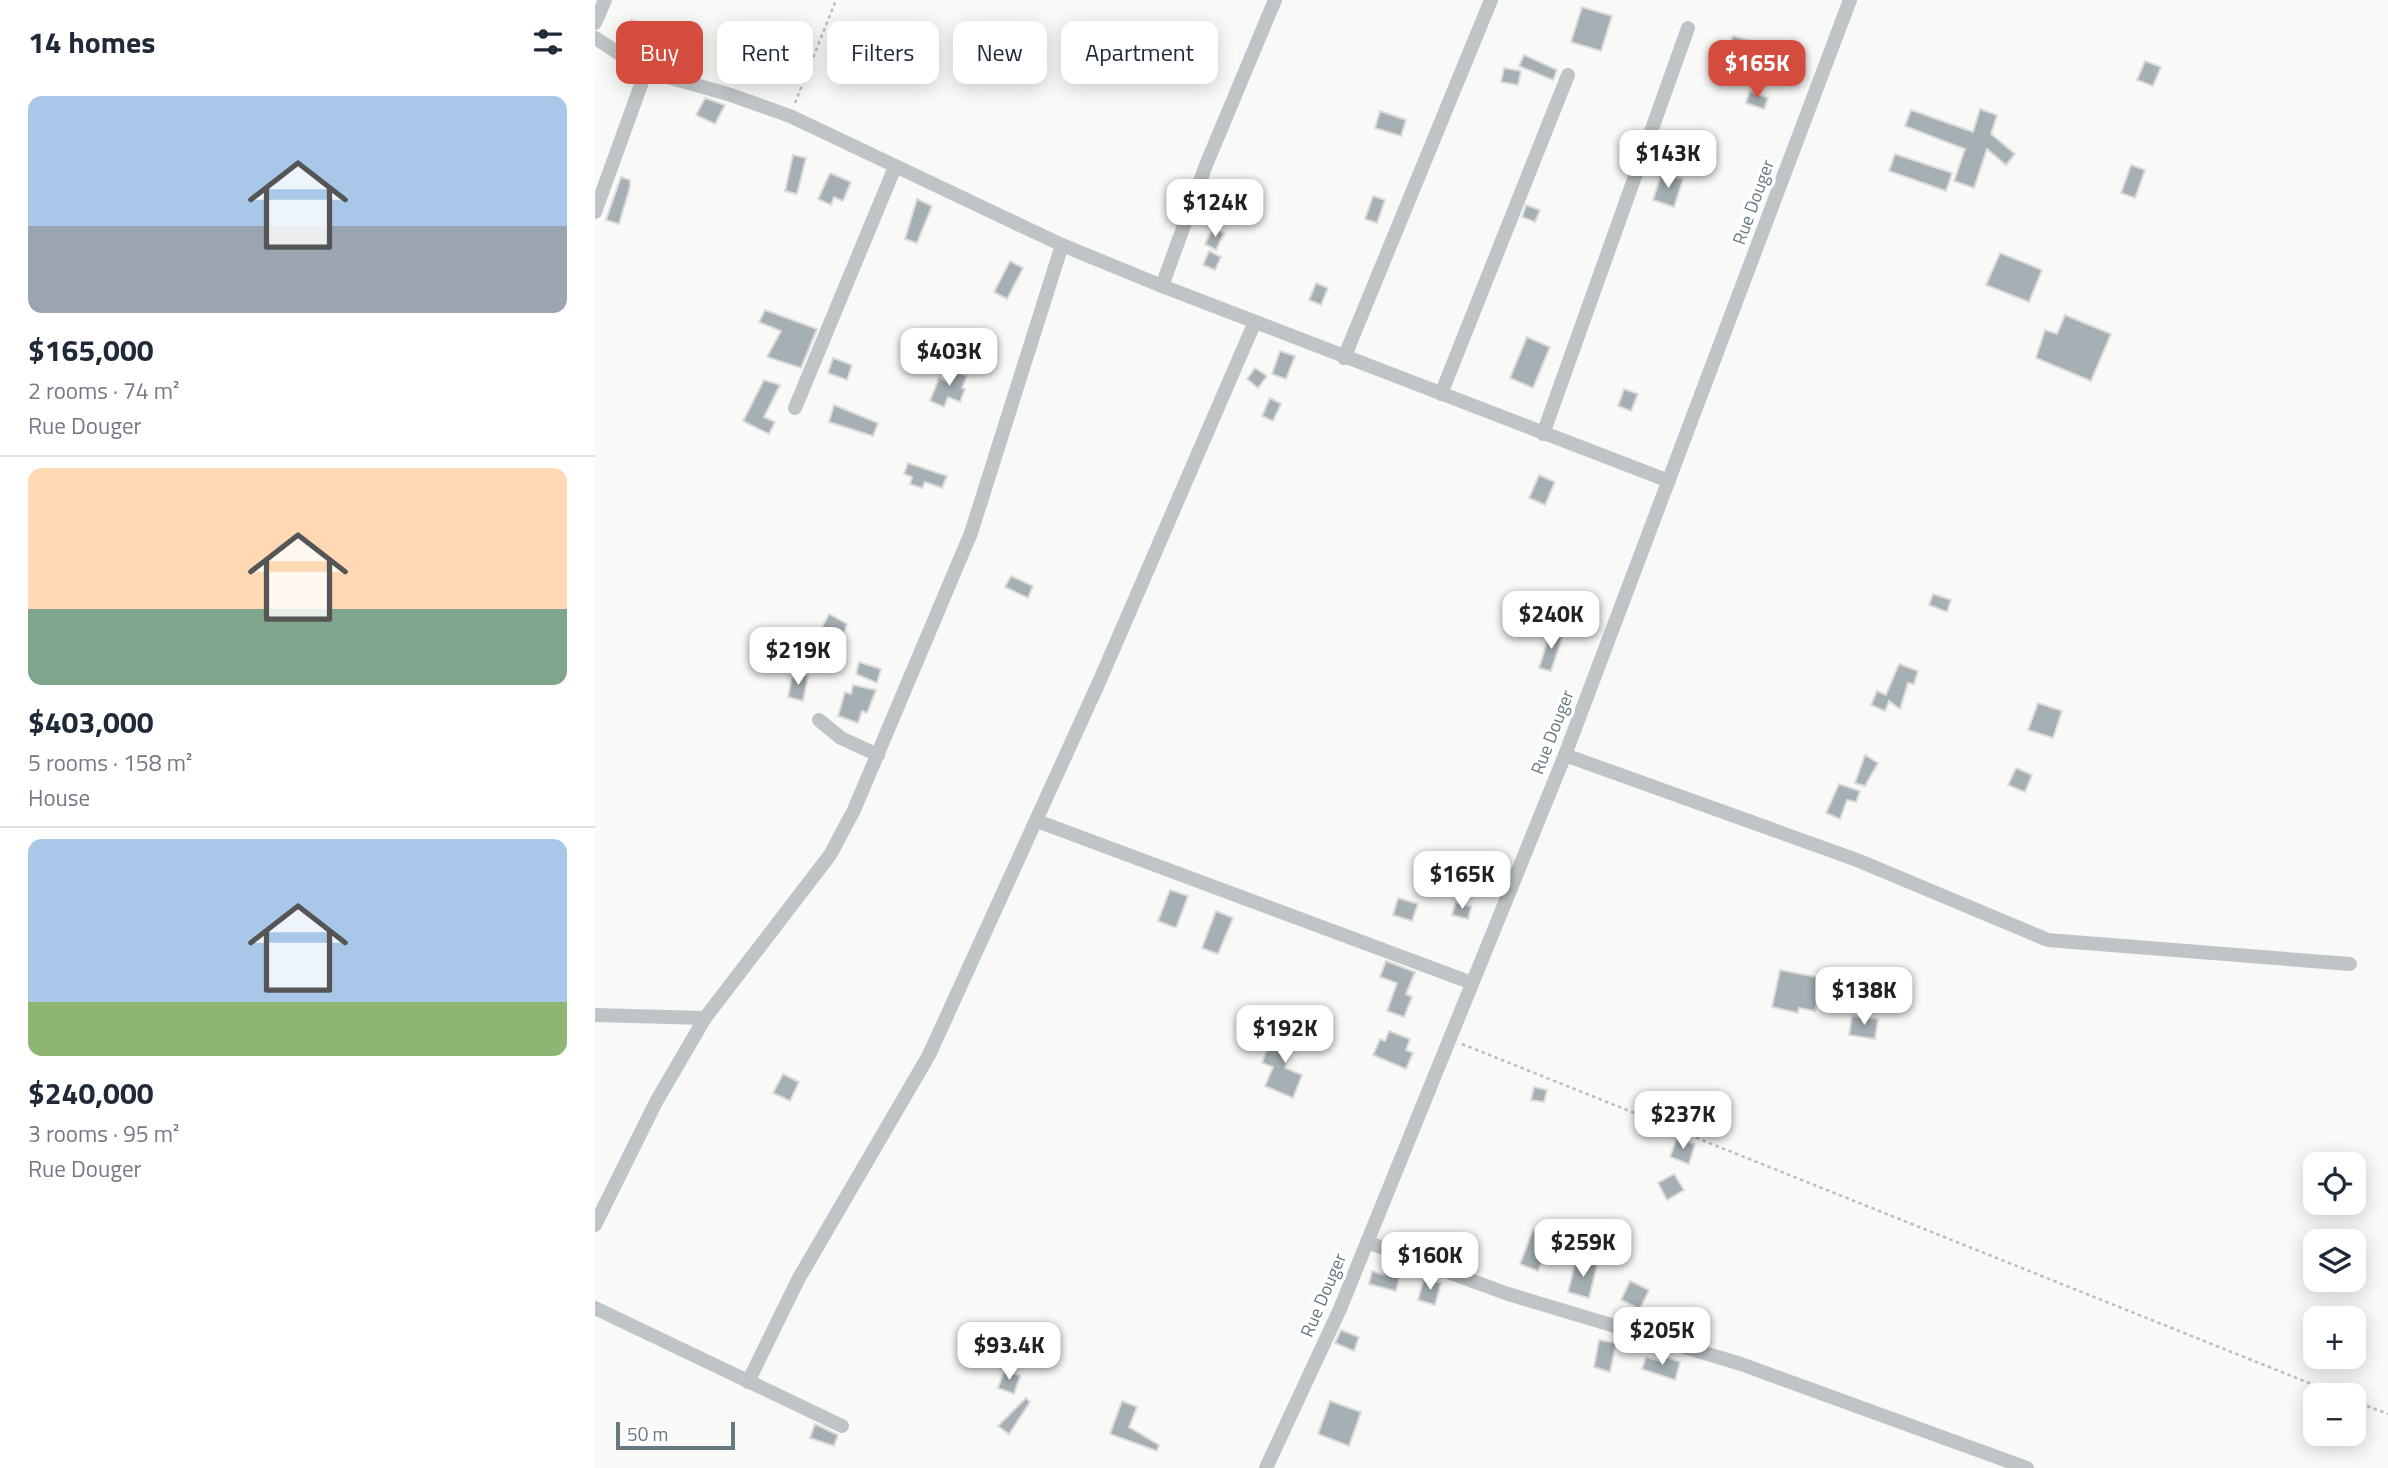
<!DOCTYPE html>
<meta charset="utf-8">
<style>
:root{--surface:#fff;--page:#f2f2f3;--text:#1f2937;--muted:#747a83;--line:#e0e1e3;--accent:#d44c3d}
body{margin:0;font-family:"Titillium Web",sans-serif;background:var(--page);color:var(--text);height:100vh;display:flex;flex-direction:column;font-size:26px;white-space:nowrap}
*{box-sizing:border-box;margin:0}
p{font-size:23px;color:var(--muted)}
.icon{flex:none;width:38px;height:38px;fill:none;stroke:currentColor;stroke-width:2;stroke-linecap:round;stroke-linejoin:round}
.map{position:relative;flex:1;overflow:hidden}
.details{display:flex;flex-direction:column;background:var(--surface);width:595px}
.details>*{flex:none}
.top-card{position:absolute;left:21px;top:21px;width:665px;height:63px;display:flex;gap:14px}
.buttons{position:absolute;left:1708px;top:1152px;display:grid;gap:14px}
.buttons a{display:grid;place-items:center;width:63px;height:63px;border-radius:14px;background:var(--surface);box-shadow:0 4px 18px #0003;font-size:35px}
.scale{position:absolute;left:21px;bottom:18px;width:119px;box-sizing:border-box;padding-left:7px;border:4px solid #667980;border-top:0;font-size:19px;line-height:24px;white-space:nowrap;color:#667980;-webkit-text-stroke:5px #fff;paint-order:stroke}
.price{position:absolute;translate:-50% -60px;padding:0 16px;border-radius:14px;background:#fff;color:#222;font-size:23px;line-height:46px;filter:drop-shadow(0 2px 4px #0008)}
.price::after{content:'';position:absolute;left:50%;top:42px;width:21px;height:16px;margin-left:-10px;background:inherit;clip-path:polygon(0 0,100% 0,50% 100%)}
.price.current{background:var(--accent);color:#fff}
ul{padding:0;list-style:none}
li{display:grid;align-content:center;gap:14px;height:371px;padding:0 28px}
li+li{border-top:2px solid var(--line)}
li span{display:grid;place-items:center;height:217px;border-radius:14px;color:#555}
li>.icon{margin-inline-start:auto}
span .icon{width:126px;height:126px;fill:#fffc;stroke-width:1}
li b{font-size:30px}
h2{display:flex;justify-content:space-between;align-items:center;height:84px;padding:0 28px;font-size:30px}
.pill{padding:0 24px;border-radius:14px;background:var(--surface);box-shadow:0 4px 18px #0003;font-size:24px;line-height:63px}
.pill.current{background:var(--accent);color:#fff}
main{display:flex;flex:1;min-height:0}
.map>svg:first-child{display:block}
.building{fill:#a6b0b4;stroke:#dbdbda;stroke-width:2}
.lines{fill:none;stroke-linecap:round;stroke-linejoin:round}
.path{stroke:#babec0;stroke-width:2.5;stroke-dasharray:3.5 3.5;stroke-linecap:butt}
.minor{stroke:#bfc5c7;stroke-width:14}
.labels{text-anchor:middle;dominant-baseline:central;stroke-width:7;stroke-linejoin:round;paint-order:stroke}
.street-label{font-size:18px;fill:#667980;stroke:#fff}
</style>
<main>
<section class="details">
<h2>14 homes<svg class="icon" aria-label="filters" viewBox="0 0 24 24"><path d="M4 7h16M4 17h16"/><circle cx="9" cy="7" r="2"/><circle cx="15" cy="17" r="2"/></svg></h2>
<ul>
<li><span style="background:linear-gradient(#a9c7e8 60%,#9aa5b1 0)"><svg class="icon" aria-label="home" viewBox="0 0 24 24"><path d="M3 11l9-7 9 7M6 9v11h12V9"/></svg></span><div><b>$165,000</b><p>2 rooms · 74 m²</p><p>Rue Douger</p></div></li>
<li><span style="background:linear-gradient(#ffd9b3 65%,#7fa58c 0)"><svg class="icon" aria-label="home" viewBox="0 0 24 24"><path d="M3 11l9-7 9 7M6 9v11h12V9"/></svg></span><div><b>$403,000</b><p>5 rooms · 158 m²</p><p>House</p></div></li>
<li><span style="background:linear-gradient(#a9c7e8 75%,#8fb573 0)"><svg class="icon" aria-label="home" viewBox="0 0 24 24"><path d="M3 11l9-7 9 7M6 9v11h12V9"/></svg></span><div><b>$240,000</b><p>3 rooms · 95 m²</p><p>Rue Douger</p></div></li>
</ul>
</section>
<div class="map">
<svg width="1793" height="1468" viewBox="0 0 1793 1468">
<rect width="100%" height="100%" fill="#f9f9f8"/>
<g class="building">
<path d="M987,7L1017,16L1006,51L976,42Z"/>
<path d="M36,20L64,30L60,44L32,33Z"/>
<path d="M1138,36L1162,43L1155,69L1130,61Z"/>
<path d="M929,55L962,70L958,80L924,66Z"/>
<path d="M1550,61L1566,67L1558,86L1542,80Z"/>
<path d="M909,68L926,71L923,85L906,82Z"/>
<path d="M1155,91L1173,98L1169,109L1151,103Z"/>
<path d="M110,98L130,105L120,124L101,115Z"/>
<path d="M1385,109L1402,115L1396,134L1420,154L1411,165L1392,149L1379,188L1359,181L1370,149L1310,126L1316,110L1378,132Z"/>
<path d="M785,111L811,120L806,136L780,128Z"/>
<path d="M1300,154L1357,173L1351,191L1294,171Z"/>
<path d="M198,155L211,158L202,194L190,191Z"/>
<path d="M1536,165L1550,170L1540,198L1526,193Z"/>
<path d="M1067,172L1088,179L1079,207L1058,200Z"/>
<path d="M235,173L256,182L248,201L239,197L236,205L223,199Z"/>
<path d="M26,177L35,180V187L24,224L11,220Z"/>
<path d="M778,196L790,200L782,223L770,219Z"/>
<path d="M322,199L337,206L322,243L310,239Z"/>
<path d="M931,205L945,210L940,222L927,217Z"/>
<path d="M618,228L629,233L621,250L610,244Z"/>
<path d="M614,251L626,257L620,270L608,265Z"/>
<path d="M1405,253L1447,270L1434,302L1391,285Z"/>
<path d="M415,261L428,268L412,299L399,292Z"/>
<path d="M721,283L733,288L726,305L714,300Z"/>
<path d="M170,310L222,329L206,368L172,357L186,331L164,322Z"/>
<path d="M1470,315L1516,334L1496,381L1441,358L1450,330L1462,334Z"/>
<path d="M932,337L955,347L938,388L915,378Z"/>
<path d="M685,351L700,356L691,379L677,374Z"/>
<path d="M238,358L257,365L252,380L233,373Z"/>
<path d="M660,368L672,376L663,388L652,379Z"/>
<path d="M355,369L372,376L367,388L370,389L365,402L353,397L349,407L335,401L344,378L350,381Z"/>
<path d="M169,380L185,385L169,417L180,422L174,434L148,421Z"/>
<path d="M1029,389L1043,394L1036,411L1023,406Z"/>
<path d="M675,398L686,404L678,421L667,416Z"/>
<path d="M239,405L283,423L278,436L234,422Z"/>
<path d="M313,463L352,476L347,488L330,482L327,488L315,484L317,477L309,474Z"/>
<path d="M944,475L960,482L950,505L934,498Z"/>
<path d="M416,576L438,586L433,598L410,587Z"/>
<path d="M1338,594L1356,600L1352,612L1334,605Z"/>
<path d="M234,614L252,624L240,661L235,660L234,663L196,647L201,636L218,644Z"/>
<path d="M956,630L968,634L956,671L944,668Z"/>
<path d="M264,662L286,669L282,683L261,674Z"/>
<path d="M1304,664L1323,671L1319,684L1313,683L1305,709L1294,701L1290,711L1276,705L1282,691L1291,695Z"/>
<path d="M198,672L213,676L208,701L193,697Z"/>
<path d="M258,685L281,690L272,713L267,711L263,723L243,716L250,692L256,694Z"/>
<path d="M1443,703L1467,711L1458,738L1433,730Z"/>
<path d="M1270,755L1283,763L1270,786L1260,783Z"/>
<path d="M1421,768L1437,775L1430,792L1413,785Z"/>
<path d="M1244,784L1265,791L1261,802L1252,800L1245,819L1231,813Z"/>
<path d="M575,890L593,896L581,928L563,921Z"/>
<path d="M803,898L823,904L817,921L798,915Z"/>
<path d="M861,902L876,907L873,919L857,915Z"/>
<path d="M621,911L638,918L623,954L607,948Z"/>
<path d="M791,961L820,972L811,994L817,997L809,1017L792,1011L802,983L785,977Z"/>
<path d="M1185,970L1227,978L1220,1011L1204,1008L1203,1013L1177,1007Z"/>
<path d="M1257,1016L1283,1019L1280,1039L1254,1035Z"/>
<path d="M703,1028L717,1034L711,1050L698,1045L690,1068L707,1075L698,1098L670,1086L678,1067L667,1063L674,1044L686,1048L689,1040L697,1043Z"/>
<path d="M794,1031L815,1039L811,1050L818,1053L811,1069L778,1055L785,1039L790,1041Z"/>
<path d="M188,1074L204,1082L195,1101L178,1093Z"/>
<path d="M939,1087L952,1090L949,1102L936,1100Z"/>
<path d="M1082,1138L1100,1144L1094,1164L1075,1157Z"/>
<path d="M1079,1174L1089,1190L1072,1200L1063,1183Z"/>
<path d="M938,1230L952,1235L947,1249L952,1250L943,1271L925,1264Z"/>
<path d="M981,1260L1002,1265L994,1298L973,1292Z"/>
<path d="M791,1266L806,1270L801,1291L774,1284L777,1271L789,1275Z"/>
<path d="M829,1279L846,1283L840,1305L823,1300Z"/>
<path d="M1035,1281L1054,1290L1045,1309L1026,1300Z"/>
<path d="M746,1330L764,1337L759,1351L740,1343Z"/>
<path d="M1004,1340L1021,1343L1015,1372L999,1367Z"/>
<path d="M1051,1357L1069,1362L1071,1357L1085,1362L1080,1380L1047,1369Z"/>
<path d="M410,1370L425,1376L419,1394L403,1388Z"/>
<path d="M431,1398L435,1402L414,1434L403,1426Z"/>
<path d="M527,1401L542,1407L534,1427L564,1445L562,1451L515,1434Z"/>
<path d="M735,1401L766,1412L754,1446L723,1434Z"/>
<path d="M220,1424L243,1435L239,1446L215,1438Z"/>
</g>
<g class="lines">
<g class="path">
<path d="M200,103L241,0"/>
<path d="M867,1044L1744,1395"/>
<path d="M1759,1401L1793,1414"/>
</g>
<g class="minor">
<path d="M0,23L10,0"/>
<path d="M0,38L51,71L133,94L195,116L467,245L567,286L1074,481"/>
<path d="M0,212L51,71"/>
<path d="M567,286L611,165L680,0"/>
<path d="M749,358L896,0"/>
<path d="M846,394L973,75"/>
<path d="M200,408L300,167"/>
<path d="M948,434L1093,28"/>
<path d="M224,720L246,738L283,755"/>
<path d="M970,755L1262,860L1453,940L1755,964"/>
<path d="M442,821L877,983"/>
<path d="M0,1015L110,1018L235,855L259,810L376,533L467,245"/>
<path d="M0,1225L61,1102L110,1018"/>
<path d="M772,1242L913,1294L1146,1364L1432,1468"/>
<path d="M0,1308L247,1426"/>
<path d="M153,1382L204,1278L334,1055L505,680L659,324"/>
<path d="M671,1468L745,1309L970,755L1255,0"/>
</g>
</g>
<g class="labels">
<g class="street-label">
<text transform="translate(1158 202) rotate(-70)">Rue Douger</text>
<text transform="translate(957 732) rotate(-69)">Rue Douger</text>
<text transform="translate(728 1295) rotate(-67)">Rue Douger</text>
</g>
</g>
</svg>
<div class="buttons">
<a><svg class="icon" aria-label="locate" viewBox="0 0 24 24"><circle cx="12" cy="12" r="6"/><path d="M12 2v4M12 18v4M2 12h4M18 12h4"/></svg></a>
<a><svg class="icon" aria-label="layers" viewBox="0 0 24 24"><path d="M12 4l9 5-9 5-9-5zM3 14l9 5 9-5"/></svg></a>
<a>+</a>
<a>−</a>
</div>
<div class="scale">50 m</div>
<b class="price current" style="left:1162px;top:100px">$165K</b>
<b class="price" style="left:1073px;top:190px">$143K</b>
<b class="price" style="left:620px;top:239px">$124K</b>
<b class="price" style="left:354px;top:388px">$403K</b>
<b class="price" style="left:956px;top:651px">$240K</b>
<b class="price" style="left:203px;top:687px">$219K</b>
<b class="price" style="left:867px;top:911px">$165K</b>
<b class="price" style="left:1269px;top:1027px">$138K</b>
<b class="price" style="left:690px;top:1065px">$192K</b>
<b class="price" style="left:1088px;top:1151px">$237K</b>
<b class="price" style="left:988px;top:1279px">$259K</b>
<b class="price" style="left:835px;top:1292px">$160K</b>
<b class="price" style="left:1067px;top:1367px">$205K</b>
<b class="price" style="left:414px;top:1382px">$93.4K</b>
<div class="top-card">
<a class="pill current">Buy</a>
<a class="pill">Rent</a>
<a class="pill">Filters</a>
<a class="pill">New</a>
<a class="pill">Apartment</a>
</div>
</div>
</main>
